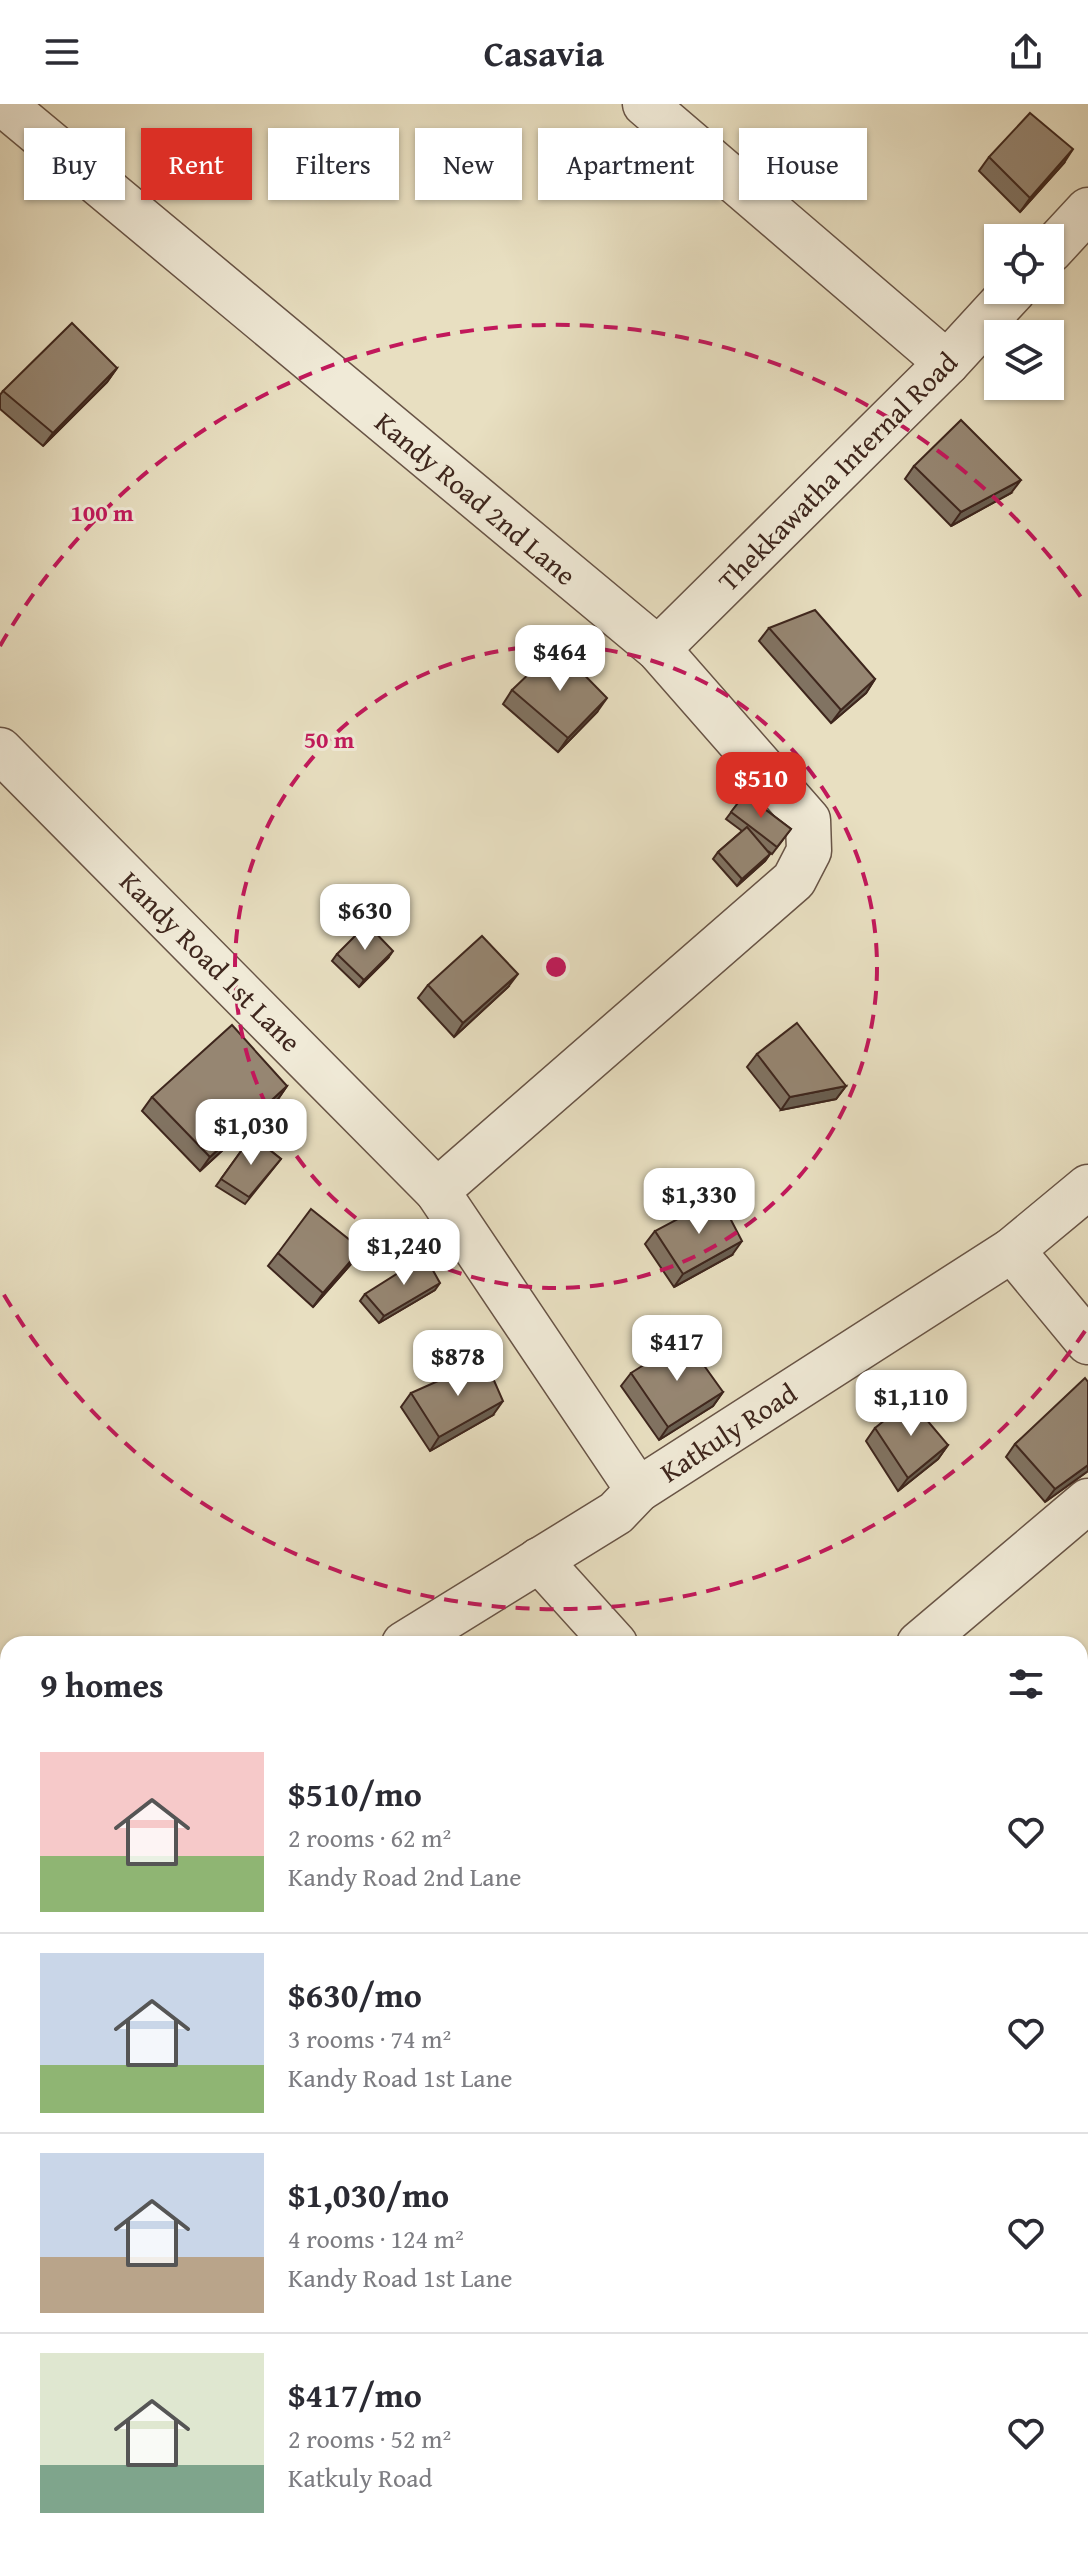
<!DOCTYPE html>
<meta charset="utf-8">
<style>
:root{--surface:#fff;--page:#f7f7f7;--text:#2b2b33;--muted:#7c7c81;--line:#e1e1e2;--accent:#d93025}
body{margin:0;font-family:"Gentium Book Plus",serif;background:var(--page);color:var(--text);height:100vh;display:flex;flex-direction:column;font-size:30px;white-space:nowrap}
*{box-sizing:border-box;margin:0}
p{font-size:26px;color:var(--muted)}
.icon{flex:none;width:44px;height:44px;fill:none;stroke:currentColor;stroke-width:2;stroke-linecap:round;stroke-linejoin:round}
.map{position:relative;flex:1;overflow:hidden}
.side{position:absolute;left:0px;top:1532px;width:1088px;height:914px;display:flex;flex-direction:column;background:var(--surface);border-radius:24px 24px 0 0;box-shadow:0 2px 6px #0004}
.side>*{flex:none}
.hud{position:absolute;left:24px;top:24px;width:1040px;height:72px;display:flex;gap:16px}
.tools{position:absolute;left:984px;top:120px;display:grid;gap:16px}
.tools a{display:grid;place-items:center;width:80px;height:80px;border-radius:0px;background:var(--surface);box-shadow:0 2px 6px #0004;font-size:40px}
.price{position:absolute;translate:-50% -68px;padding:0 18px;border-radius:16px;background:#fff;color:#222;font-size:26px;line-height:52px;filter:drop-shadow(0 2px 4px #0008)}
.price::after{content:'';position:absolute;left:50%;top:48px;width:24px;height:18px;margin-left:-12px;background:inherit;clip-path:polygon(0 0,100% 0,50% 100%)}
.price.active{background:var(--accent);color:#fff}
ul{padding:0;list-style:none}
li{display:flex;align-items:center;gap:24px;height:200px;padding:0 40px}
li+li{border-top:2px solid var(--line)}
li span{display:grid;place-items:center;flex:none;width:224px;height:160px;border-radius:0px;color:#555}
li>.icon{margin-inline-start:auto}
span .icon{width:96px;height:96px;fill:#fffc;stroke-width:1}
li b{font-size:34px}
h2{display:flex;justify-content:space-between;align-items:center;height:96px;padding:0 40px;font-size:34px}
.chip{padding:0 28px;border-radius:0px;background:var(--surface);box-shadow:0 2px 6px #0004;font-size:28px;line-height:72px}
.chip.active{background:var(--accent);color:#fff}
header{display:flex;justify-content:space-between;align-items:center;height:104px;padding:0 40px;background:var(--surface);font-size:36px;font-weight:600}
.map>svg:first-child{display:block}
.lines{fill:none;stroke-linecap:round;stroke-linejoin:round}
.minor-casing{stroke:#685446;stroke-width:47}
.minor{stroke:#f0ead7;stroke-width:44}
.wall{fill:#817362;stroke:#3e261d;stroke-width:2}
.shaded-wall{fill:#695e50;stroke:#3e261d;stroke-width:2}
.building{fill:#968672;stroke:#3e261d;stroke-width:2}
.ring{fill:none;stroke:#c2185b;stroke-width:4;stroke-dasharray:14 10}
.labels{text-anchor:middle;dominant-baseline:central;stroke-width:6;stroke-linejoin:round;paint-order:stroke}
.street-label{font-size:28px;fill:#3e261d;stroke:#f0ead7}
.centre{fill:#c2185b;stroke:#f0ead7;stroke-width:4}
.ring-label{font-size:24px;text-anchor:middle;font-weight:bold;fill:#c2185b;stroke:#f0ead7;stroke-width:6;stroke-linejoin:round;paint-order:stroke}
</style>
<header><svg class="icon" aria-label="menu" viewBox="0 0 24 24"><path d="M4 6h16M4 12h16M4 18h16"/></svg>Casavia<svg class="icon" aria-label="share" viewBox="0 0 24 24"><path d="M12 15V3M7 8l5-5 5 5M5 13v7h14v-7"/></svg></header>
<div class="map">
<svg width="1088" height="2445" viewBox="0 0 1088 2445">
<rect width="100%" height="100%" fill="#e8dfc1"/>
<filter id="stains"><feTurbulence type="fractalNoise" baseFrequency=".0025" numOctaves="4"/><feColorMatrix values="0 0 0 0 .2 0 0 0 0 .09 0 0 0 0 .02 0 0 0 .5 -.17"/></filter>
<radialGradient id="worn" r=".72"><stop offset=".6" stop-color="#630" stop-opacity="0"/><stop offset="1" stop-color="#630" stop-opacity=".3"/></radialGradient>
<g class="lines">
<defs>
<g id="minor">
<path d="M3,0L658,545L808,716L809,747L794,776L437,1087"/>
<path d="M645,0L947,259"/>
<path d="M1050,147L1088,106"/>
<path d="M658,545L947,259L1014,186"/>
<path d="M0,646L437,1087L638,1386"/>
<path d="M1012,1146L1088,1238"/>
<path d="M539,1456L615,1540"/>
<path d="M404,1540L616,1409L638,1386L1012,1146L1088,1083"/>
<path d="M919,1540L1088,1397"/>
<path d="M0,1789L8,1784"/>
<path d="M1080,1987L1088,1980"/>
<path d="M1080,2054L1088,2062"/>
<path d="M1080,2330L1088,2324"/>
<path d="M0,2406L8,2400"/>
<path d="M648,2438L653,2445"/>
<path d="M593,2445L601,2438"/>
<path d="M922,2445L932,2438"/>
</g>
</defs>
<use href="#minor" class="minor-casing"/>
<use href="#minor" class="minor"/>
</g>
<g class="wall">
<path d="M989,53L1064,59L1020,108L979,67Z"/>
<path d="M117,264L107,278L43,342L0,305V291L3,287Z"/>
<path d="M914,362L1011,389L951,422L905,375Z"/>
<path d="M769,524L875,575L866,589L831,619L759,537Z"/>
<path d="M512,586L597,608L558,648L503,600Z"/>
<path d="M745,690L791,725L772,750L768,747L770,750L765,757L737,782L713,755L718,748L742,727L726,715Z"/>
<path d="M337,850L388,854L359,883L332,857Z"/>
<path d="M428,881L508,883L454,933L418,894Z"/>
<path d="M757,950L846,982L836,995L781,1006L747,963Z"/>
<path d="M287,982L278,995L200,1067L142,1007L152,993Z"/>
<path d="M252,1032L281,1055L245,1100L216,1082Z"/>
<path d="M655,1127L732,1151L674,1183L645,1140Z"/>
<path d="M361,1145L352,1159L313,1203L268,1162L278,1149Z"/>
<path d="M435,1186L379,1219L360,1197L365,1190Z"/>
<path d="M631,1269L723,1288L713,1302L659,1336L621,1282Z"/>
<path d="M1088,1278V1367L1045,1398L1006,1353L1015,1340Z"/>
<path d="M411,1289L493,1311L430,1347L401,1303Z"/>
<path d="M875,1324L948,1341L938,1355L898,1387L866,1337Z"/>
</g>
<g class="shaded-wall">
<path d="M1073,45L1064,59L1020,108L1030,94Z"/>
<path d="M117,264L107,278L43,342L53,329Z"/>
<path d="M1021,376L1011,389L951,422L961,408Z"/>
<path d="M875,575L866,589L831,619L841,606Z"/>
<path d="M607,594L597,608L558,648L568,634Z"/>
<path d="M770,750L765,757L737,782L742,775Z"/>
<path d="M393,847L388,854L359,883L364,876Z"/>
<path d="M518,870L508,883L454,933L463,919Z"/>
<path d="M287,982L278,995L200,1067L210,1053Z"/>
<path d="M846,982L836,995L781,1006L790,993Z"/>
<path d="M742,1137L732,1151L674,1183L683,1170Z"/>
<path d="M361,1145L352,1159L313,1203L323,1189Z"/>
<path d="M440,1179L435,1186L379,1219L384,1212Z"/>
<path d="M723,1288L713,1302L659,1336L668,1323Z"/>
<path d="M503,1297L493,1311L430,1347L439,1333Z"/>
<path d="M948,1341L938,1355L898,1387L908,1374Z"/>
<path d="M1088,1361V1367L1045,1398L1055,1385Z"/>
<path d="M1088,1922V1928L1080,1935V1929Z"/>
</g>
<g class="building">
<path d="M1030,9L1073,45L1030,94L989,53Z"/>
<path d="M72,219L117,264L53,329L3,287Z"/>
<path d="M961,316L1021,376L961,408L914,362Z"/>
<path d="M815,506L875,575L841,606L769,524Z"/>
<path d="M557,543L607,594L568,634L512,586Z"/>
<path d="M745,690L791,725L777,743L731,708Z"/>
<path d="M747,723L770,750L742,775L718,748Z"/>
<path d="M367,820L393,847L364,876L337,850Z"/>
<path d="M482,832L518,870L463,919L428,881Z"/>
<path d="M797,919L846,982L790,993L757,950Z"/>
<path d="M232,921L287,982L210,1053L152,993Z"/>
<path d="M252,1032L281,1055L249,1093L221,1075Z"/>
<path d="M719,1093L742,1137L683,1170L655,1127Z"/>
<path d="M311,1105L361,1145L323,1189L278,1149Z"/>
<path d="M425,1152L440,1179L384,1212L365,1190Z"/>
<path d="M685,1235L723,1288L668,1323L631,1269Z"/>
<path d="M485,1256L503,1297L439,1333L411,1289Z"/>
<path d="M1085,1274L1088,1278V1361L1055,1385L1015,1340Z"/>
<path d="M910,1296L948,1341L908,1374L875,1324Z"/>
<path d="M1080,1845L1088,1856V1922L1080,1929Z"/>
<path d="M1080,2112L1088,2117V2126L1080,2139Z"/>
</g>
<g class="ring">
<circle cx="556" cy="863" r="321"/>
<path d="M1085 1227A642 642 0 0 1 0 1184M0 542A642 642 0 0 1 1085 499"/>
</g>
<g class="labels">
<g class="street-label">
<text transform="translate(837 367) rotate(-45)">Thekkawatha Internal Road</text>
<text transform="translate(476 394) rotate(40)">Kandy Road 2nd Lane</text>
<text transform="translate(211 857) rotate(45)">Kandy Road 1st Lane</text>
<text transform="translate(728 1328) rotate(-33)">Katkuly Road</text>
</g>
</g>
<circle cx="556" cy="863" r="12" class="centre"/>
<g class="ring-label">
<text x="102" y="417">100 m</text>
<text x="329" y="644">50 m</text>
</g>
<rect width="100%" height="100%" filter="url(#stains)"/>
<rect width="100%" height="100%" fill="url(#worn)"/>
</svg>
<div class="tools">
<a><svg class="icon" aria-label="locate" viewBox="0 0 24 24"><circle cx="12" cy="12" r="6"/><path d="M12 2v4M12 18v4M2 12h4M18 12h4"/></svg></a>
<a><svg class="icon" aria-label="layers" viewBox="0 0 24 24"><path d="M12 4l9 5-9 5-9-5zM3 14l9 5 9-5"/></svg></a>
</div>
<b class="price" style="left:560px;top:589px">$464</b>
<b class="price active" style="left:761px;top:716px">$510</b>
<b class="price" style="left:365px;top:848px">$630</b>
<b class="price" style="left:251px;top:1063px">$1,030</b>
<b class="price" style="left:699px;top:1132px">$1,330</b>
<b class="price" style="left:404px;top:1183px">$1,240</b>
<b class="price" style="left:677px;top:1279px">$417</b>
<b class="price" style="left:458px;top:1294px">$878</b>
<b class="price" style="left:911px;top:1334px">$1,110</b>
<div class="hud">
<a class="chip">Buy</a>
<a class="chip active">Rent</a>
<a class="chip">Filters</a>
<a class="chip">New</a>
<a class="chip">Apartment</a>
<a class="chip">House</a>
</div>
<section class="side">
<h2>9 homes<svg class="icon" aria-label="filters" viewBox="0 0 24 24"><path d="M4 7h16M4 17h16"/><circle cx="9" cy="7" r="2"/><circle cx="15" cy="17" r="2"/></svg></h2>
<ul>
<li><span style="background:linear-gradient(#f6c9c9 65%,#8fb573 0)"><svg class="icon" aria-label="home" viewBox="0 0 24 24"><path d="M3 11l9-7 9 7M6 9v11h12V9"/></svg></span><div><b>$510/mo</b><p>2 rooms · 62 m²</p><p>Kandy Road 2nd Lane</p></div><svg class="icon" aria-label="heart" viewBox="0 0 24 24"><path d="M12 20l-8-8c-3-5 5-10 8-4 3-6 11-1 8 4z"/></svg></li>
<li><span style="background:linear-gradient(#c9d6e8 70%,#8fb573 0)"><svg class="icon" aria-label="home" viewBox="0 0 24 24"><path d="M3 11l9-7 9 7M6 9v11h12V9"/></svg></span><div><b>$630/mo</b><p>3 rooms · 74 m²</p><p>Kandy Road 1st Lane</p></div><svg class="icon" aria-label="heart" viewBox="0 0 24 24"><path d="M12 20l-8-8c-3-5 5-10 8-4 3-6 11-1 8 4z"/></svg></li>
<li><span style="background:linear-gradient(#c9d6e8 65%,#b9a48a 0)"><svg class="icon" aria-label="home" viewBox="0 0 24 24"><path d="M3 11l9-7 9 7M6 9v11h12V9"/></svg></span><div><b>$1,030/mo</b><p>4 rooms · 124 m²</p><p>Kandy Road 1st Lane</p></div><svg class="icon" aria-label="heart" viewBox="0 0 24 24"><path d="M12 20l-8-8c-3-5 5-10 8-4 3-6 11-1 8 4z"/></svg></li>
<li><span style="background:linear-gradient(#dfe7d0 70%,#7fa58c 0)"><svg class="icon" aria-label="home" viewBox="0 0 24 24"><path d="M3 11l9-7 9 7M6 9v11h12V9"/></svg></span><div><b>$417/mo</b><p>2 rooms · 52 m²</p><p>Katkuly Road</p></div><svg class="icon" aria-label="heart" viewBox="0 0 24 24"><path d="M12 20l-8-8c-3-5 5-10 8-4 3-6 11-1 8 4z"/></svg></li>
</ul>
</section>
</div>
